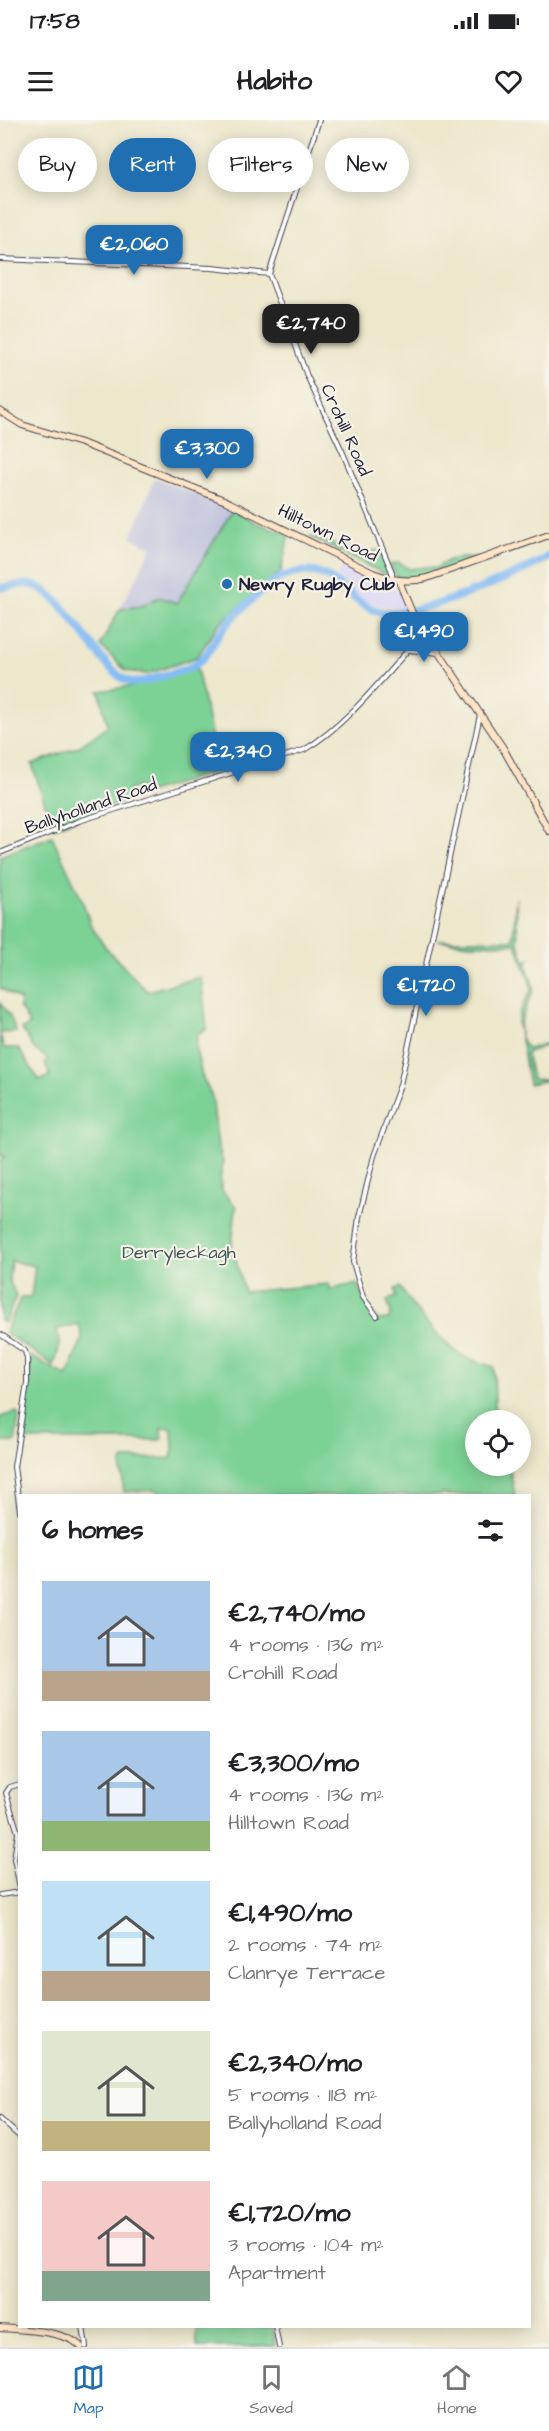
<!DOCTYPE html>
<meta charset="utf-8">
<style>
:root{--surface:#fff;--page:#f6f6f6;--text:#202124;--muted:#757577;--line:#e0e0e0;--accent:#1f6fb2}
body{margin:0;font-family:"Architects Daughter",sans-serif;background:var(--page);color:var(--text);height:100vh;display:flex;flex-direction:column;font-size:22px;white-space:nowrap}
*{box-sizing:border-box;margin:0}
p{font-size:20px;color:var(--muted)}
.icon{flex:none;width:33px;height:33px;fill:none;stroke:currentColor;stroke-width:2;stroke-linecap:round;stroke-linejoin:round}
.map{position:relative;flex:1;overflow:hidden}
.side{position:absolute;left:18px;top:1374px;width:513px;height:834px;display:flex;flex-direction:column;background:var(--surface);border-radius:0px;box-shadow:0 3px 15px #0003}
.side>*{flex:none}
.hud{position:absolute;left:18px;top:18px;width:513px;height:54px;display:flex;gap:12px}
.tools{position:absolute;left:465px;top:1290px;display:grid;gap:12px}
.tools a{display:grid;place-items:center;width:66px;height:66px;border-radius:50%;background:var(--surface);box-shadow:0 3px 15px #0003;font-size:30px}
.price{position:absolute;translate:-50% -51px;padding:0 14px;border-radius:12px;background:var(--accent);color:#fff;font-size:20px;line-height:39px;filter:drop-shadow(0 2px 3px #0008)}
.price::after{content:'';position:absolute;left:50%;top:36px;width:18px;height:14px;margin-left:-9px;background:inherit;clip-path:polygon(0 0,100% 0,50% 100%)}
.price.selected{background:#222;color:#fff}
ul{padding:0;list-style:none}
li{display:flex;align-items:center;gap:18px;height:150px;padding:0 24px}
li span{display:grid;place-items:center;flex:none;width:168px;height:120px;border-radius:0px;color:#555}
li>.icon{margin-inline-start:auto}
span .icon{width:72px;height:72px;fill:#fffc;stroke-width:1}
li b{font-size:26px}
h2{display:flex;justify-content:space-between;align-items:center;height:72px;padding:0 24px;font-size:26px}
.chip{padding:0 21px;border-radius:27px;background:var(--surface);box-shadow:0 3px 15px #0003;font-size:21px;line-height:54px}
.chip.selected{background:var(--accent);color:#fff}
.status{display:flex;justify-content:space-between;align-items:center;height:42px;padding:0 30px;background:var(--surface);direction:ltr}
.status svg{height:16px;fill:currentColor}
header{display:flex;justify-content:space-between;align-items:center;height:78px;padding:0 24px;background:var(--surface);font-size:27px;font-weight:700}
.tab-bar{display:flex;justify-content:space-around;align-items:center;height:84px;border-top:2px solid var(--line);background:var(--surface);font-size:16px;color:var(--muted)}
.tab-bar a{display:grid;justify-items:center;gap:3px}
.tab-bar .selected{color:var(--accent)}
.map>svg:first-child{display:block}
.built{fill:#dad6f7}
.industrial{fill:#c0c2dd}
.green{fill:#7cd195;stroke:#4f7a68;stroke-width:1.5}
.lines{fill:none;stroke-linecap:round;stroke-linejoin:round}
.river{stroke:#84bcf4;stroke-width:8}
.street-casing{stroke:#404051;stroke-width:6}
.secondary-casing{stroke:#404051;stroke-width:8}
.street{stroke:#fff;stroke-width:4}
.secondary{stroke:#ffe4c6;stroke-width:6}
.poi-dot{fill:#1f6fb2;stroke:#f7f3e8;stroke-width:2}
.labels{text-anchor:middle;dominant-baseline:central;stroke-width:4.5;stroke-linejoin:round;paint-order:stroke}
.street-label{font-size:18px;fill:#22223b;stroke:#f7f3e8}
.poi-label{font-size:18px;font-weight:bold;fill:#22223b;stroke:#f7f3e8;text-anchor:start}
.park-label{font-size:18px;fill:#3d5756;stroke:#f7f3e8}
</style>
<div class="status"><b>17:58</b><svg viewBox="0 0 49 12"><path d="M0 12V9h3v3zM5 12V6h3v6zM10 12V3h3v9zM15 12V0h3v12zM26 1h20v11H26zM47 4h2v5h-2z"/></svg></div>
<header><svg class="icon" aria-label="menu" viewBox="0 0 24 24"><path d="M4 6h16M4 12h16M4 18h16"/></svg>Habito<svg class="icon" aria-label="heart" viewBox="0 0 24 24"><path d="M12 20l-8-8c-3-5 5-10 8-4 3-6 11-1 8 4z"/></svg></header>
<div class="map">
<svg width="549" height="2227" viewBox="0 0 549 2227">
<rect width="100%" height="100%" fill="#f7f3e8"/>
<filter id="ink" filterUnits="userSpaceOnUse"><feTurbulence type="fractalNoise" baseFrequency=".0167" numOctaves="2"/><feDisplacementMap in="SourceGraphic" scale="12" xChannelSelector="R" yChannelSelector="G"/><feConvolveMatrix kernelMatrix="1 2 1 2 8 2 1 2 1" color-interpolation-filters="sRGB"/></filter>
<filter id="wash" filterUnits="userSpaceOnUse"><feTurbulence type="fractalNoise" baseFrequency=".008" numOctaves="4" result="noise"/><feDisplacementMap in="SourceGraphic" scale="24" xChannelSelector="R" yChannelSelector="G"/><feGaussianBlur stdDeviation="1.35" result="paint"/><feColorMatrix in="noise" values="0 0 0 0 0 0 0 0 0 0 0 0 0 0 0 0 0 1.4 0 .05"/><feComposite in="paint" operator="in"/></filter>
<g filter="url(#wash)">
<rect width="100%" height="100%" fill="#ede7cc"/>
<path class="built" d="M345,443L400,470L408,489L382,486L365,482L337,456Z"/>
<path class="industrial" d="M155,358L233,389L177,483L159,477L142,486L120,489L152,427L131,418Z"/>
<g class="green">
<path d="M233,389L256,403L289,414L281,451L219,504L197,537L147,554L126,551L100,525L120,489L142,486L159,477L177,483Z"/>
<path d="M309,416L368,435L375,430L379,431L387,446L388,454H384Z"/>
<path d="M475,437L476,438C452,446 423,462 397,457L390,445C401,440 401,445 409,449L426,447L436,448L451,439Z"/>
<path d="M197,549L216,636L215,652L147,673L142,668L137,667L129,670L126,681L53,708L32,644L78,627L108,606L99,571L138,565Z"/>
<path d="M52,716L82,780L91,806L107,829L147,871L201,857L207,909L197,914L196,929L202,956L212,977L218,1026L223,1042L220,1061L222,1071L236,1087L232,1124L244,1172L329,1164L330,1169L356,1164L358,1165L364,1181L377,1200L389,1199L391,1192L387,1180L396,1177L395,1169L400,1167C412,1187 446,1228 467,1238C476,1242 485,1244 494,1247L495,1286L498,1300H476V1346H509L515,1375L161,1376L157,1370L124,1372L121,1344L124,1339L171,1338L173,1330L172,1308H161L162,1319L158,1320H21L30,1262V1236L67,1256L82,1219L79,1204L57,1209C60,1223 60,1232 53,1245L5,1213L21,1177H31L35,1146L11,1141L9,1160L16,1176L5,1203L0,1201V1040L5,1037L3,1035L0,1036V883L10,896L16,912L0,913L4,928H18L39,960L50,956L45,943L48,939L34,929L22,909L30,905L19,886L20,880L0,868V736Z"/>
<path d="M516,778L518,822L525,841L529,840L526,843L534,868C528,889 509,908 528,929L549,922V925L528,932L527,934L532,959L549,960L529,964L518,904L519,894L532,868L516,824H469L437,820H513Z"/>
<path d="M17,1292L19,1297L15,1322H0V1297Z"/>
<path d="M196,2207H273L275,2226L197,2227Z"/>
</g>
<g class="lines">
<path class="river" d="M0,468C10,467 22,463 32,465C67,472 101,556 131,562C142,564 152,559 162,556C172,553 184,551 193,546C210,536 214,518 227,504C234,495 268,464 278,459C282,456 290,455 295,453C337,443 345,485 382,492C417,499 516,455 549,437"/>
</g>
</g>
<g filter="url(#ink)">
<g class="lines">
<defs>
<g id="street">
<path d="M319,0L269,154L307,256L343,333L392,452V459"/>
<path d="M0,139L212,148L269,154"/>
<path d="M409,530L439,533"/>
<path d="M0,733L79,701L304,630C349,604 389,550 424,512"/>
<path d="M377,1196L363,1177L353,1142L359,1097L374,1036L400,965L480,595"/>
<path d="M0,1214L25,1231L27,1239V1263L14,1347L20,1391"/>
<path d="M20,1664L10,1667L6,1673L18,1713L14,1739L20,1767"/>
<path d="M0,1775L20,1772"/>
<path d="M0,1999L20,2017"/>
<path d="M83,2206L86,2227"/>
<path d="M275,2206L279,2227"/>
</g>
<g id="secondary">
<path d="M0,291L22,305L84,324L226,381L373,453C392,460 407,463 427,458L549,415"/>
<path d="M401,462V466L412,493L503,628L549,711"/>
<path d="M0,2208C22,2210 66,2210 81,2227"/>
</g>
</defs>
<use href="#street" class="street-casing"/>
<use href="#secondary" class="secondary-casing"/>
<use href="#street" class="street"/>
<use href="#secondary" class="secondary"/>
</g>
</g>
<circle class="poi-dot" cx="227" cy="464" r="6"/>
<g class="labels">
<g class="street-label">
<text transform="translate(346 310) rotate(66)">Crohill Road</text>
<text transform="translate(328 413) rotate(26)">Hilltown Road</text>
<text transform="translate(91 686) rotate(-19)">Ballyholland Road</text>
</g>
<g class="poi-label">
<text x="239" y="464">Newry Rugby Club</text>
</g>
<g class="park-label">
<text x="179" y="1132">Derryleckagh</text>
</g>
</g>
</svg>
<div class="tools">
<a><svg class="icon" aria-label="locate" viewBox="0 0 24 24"><circle cx="12" cy="12" r="6"/><path d="M12 2v4M12 18v4M2 12h4M18 12h4"/></svg></a>
</div>
<b class="price" style="left:134px;top:156px">€2,060</b>
<b class="price selected" style="left:311px;top:235px">€2,740</b>
<b class="price" style="left:207px;top:360px">€3,300</b>
<b class="price" style="left:424px;top:543px">€1,490</b>
<b class="price" style="left:238px;top:663px">€2,340</b>
<b class="price" style="left:426px;top:897px">€1,720</b>
<div class="hud">
<a class="chip">Buy</a>
<a class="chip selected">Rent</a>
<a class="chip">Filters</a>
<a class="chip">New</a>
</div>
<section class="side">
<h2>6 homes<svg class="icon" aria-label="filters" viewBox="0 0 24 24"><path d="M4 7h16M4 17h16"/><circle cx="9" cy="7" r="2"/><circle cx="15" cy="17" r="2"/></svg></h2>
<ul>
<li><span style="background:linear-gradient(#a9c7e8 75%,#b9a48a 0)"><svg class="icon" aria-label="home" viewBox="0 0 24 24"><path d="M3 11l9-7 9 7M6 9v11h12V9"/></svg></span><div><b>€2,740/mo</b><p>4 rooms · 136 m²</p><p>Crohill Road</p></div></li>
<li><span style="background:linear-gradient(#a9c7e8 75%,#8fb573 0)"><svg class="icon" aria-label="home" viewBox="0 0 24 24"><path d="M3 11l9-7 9 7M6 9v11h12V9"/></svg></span><div><b>€3,300/mo</b><p>4 rooms · 136 m²</p><p>Hilltown Road</p></div></li>
<li><span style="background:linear-gradient(#bfe0f5 75%,#b9a48a 0)"><svg class="icon" aria-label="home" viewBox="0 0 24 24"><path d="M3 11l9-7 9 7M6 9v11h12V9"/></svg></span><div><b>€1,490/mo</b><p>2 rooms · 74 m²</p><p>Clanrye Terrace</p></div></li>
<li><span style="background:linear-gradient(#dfe7d0 75%,#c2b280 0)"><svg class="icon" aria-label="home" viewBox="0 0 24 24"><path d="M3 11l9-7 9 7M6 9v11h12V9"/></svg></span><div><b>€2,340/mo</b><p>5 rooms · 118 m²</p><p>Ballyholland Road</p></div></li>
<li><span style="background:linear-gradient(#f6c9c9 75%,#7fa58c 0)"><svg class="icon" aria-label="home" viewBox="0 0 24 24"><path d="M3 11l9-7 9 7M6 9v11h12V9"/></svg></span><div><b>€1,720/mo</b><p>3 rooms · 104 m²</p><p>Apartment</p></div></li>
</ul>
</section>
</div>
<nav class="tab-bar">
<a class="selected"><svg class="icon" aria-label="map" viewBox="0 0 24 24"><path d="M3 6l6-2 6 2 6-2v14l-6 2-6-2-6 2zM9 4v14M15 6v14"/></svg>Map</a>
<a><svg class="icon" aria-label="saved" viewBox="0 0 24 24"><path d="M7 4h10v16l-5-4-5 4z"/></svg>Saved</a>
<a><svg class="icon" aria-label="home" viewBox="0 0 24 24"><path d="M3 11l9-7 9 7M6 9v11h12V9"/></svg>Home</a>
</nav>
